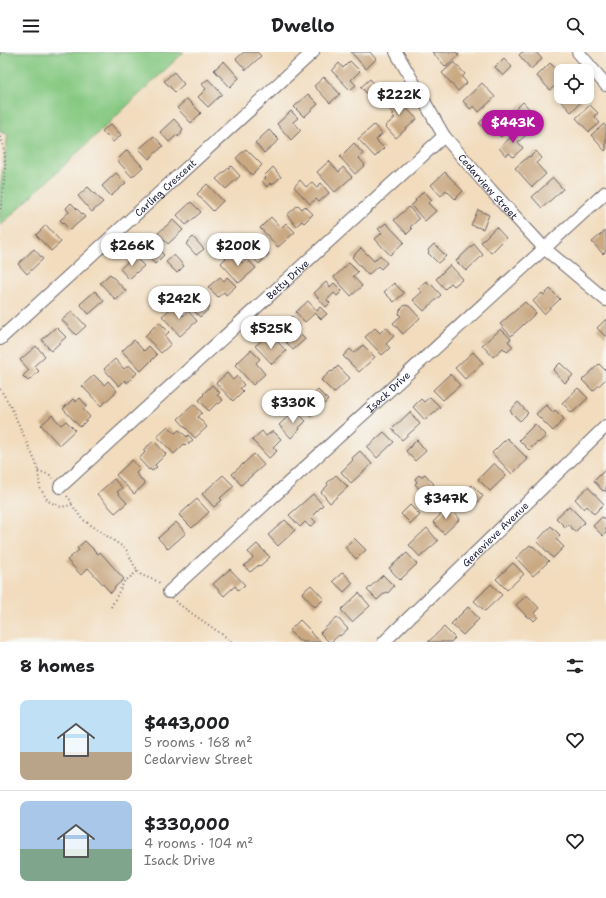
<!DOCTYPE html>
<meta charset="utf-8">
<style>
:root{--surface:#fff;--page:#f2f2f2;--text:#202124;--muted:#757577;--line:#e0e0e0;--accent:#b5179e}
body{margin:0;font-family:"Shantell Sans",sans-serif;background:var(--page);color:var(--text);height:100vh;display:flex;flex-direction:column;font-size:15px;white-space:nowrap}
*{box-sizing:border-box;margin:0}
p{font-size:13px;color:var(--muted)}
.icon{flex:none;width:22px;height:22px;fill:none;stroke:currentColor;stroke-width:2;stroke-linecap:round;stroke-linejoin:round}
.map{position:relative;height:590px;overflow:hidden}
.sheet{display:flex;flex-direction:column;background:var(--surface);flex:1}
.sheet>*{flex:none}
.buttons{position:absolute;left:554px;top:12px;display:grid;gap:8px}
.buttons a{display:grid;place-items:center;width:40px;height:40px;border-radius:8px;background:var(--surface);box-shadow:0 2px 6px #0003;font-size:20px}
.price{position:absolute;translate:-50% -34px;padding:0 9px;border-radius:14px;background:#fff;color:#222;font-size:13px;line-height:26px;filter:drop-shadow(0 1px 2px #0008)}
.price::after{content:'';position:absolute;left:50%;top:24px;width:12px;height:9px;margin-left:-6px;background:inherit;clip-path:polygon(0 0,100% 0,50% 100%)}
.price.current{background:var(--accent);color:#fff}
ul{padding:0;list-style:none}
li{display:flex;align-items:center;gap:12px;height:100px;padding:0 20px}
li+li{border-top:1px solid var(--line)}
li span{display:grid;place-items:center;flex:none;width:112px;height:80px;border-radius:8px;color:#555}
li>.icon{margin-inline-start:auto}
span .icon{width:48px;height:48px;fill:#fffc;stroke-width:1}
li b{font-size:17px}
h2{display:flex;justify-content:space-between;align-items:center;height:48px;padding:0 20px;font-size:17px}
header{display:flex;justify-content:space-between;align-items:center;height:52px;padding:0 20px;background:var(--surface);font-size:18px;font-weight:700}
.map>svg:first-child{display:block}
.green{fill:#86c982;stroke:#54765e}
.building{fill:#c9a882}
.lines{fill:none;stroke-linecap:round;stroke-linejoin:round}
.minor-casing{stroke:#6b6368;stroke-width:14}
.path{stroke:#6b6368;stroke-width:2;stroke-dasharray:1 3;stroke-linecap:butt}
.minor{stroke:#fff;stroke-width:12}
.labels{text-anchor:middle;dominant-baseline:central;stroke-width:3;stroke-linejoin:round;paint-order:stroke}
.street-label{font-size:10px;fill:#22223b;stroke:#f6f6f2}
</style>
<header><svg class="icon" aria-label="menu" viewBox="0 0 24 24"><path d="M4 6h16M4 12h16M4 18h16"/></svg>Dwello<svg class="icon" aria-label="search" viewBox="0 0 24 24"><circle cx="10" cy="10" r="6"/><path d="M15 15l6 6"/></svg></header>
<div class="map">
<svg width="606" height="590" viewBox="0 0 606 590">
<rect width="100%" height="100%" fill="#f6f6f2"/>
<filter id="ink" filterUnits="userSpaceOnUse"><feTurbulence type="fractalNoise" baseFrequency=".025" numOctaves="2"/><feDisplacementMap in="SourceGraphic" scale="8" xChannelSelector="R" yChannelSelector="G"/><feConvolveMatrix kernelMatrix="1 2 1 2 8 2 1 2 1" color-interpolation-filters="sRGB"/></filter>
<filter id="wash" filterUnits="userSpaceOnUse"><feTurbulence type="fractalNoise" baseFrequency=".012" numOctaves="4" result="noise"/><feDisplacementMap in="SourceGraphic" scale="16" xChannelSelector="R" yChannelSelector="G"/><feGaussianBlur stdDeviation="0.9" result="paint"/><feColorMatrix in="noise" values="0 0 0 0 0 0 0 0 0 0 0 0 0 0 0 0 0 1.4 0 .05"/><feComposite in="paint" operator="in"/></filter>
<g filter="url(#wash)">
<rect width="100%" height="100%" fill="#f2dcbd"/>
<path class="green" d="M0,0H184L0,174V137L8,82L0,80Z"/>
<g id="blocks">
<g class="building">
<path d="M244,0H257L261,4L246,18L236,7Z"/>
<path d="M351,0H370L376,7L366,17Z"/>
<path d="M432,0H456L459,3L446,15Z"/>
<path d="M522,0H536L542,7L531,17L519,3Z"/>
<path d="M504,6L512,15L503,24L495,15Z"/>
<path d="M224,9L239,26L230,35L214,18Z"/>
<path d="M350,9L360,19L351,28L356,33L350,38L332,19L339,11L343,16Z"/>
<path d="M454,10L465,22L462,25L467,31L458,39L442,21Z"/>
<path d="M550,11L558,19L555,22L561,29L550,38L537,24Z"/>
<path d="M174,20L184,32L175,40L164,29Z"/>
<path d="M324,25L340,42L330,51L314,34Z"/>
<path d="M208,27L222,42L208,55L198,45L206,37L202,32Z"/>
<path d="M370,27L379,37L370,45L361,35Z"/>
<path d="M482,31L495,45L479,60L474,54L470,57L463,49Z"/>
<path d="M308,42L318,52L304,65L294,55Z"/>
<path d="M393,42L417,67L396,86L385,74L395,66L392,63L394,62L383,51Z"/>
<path d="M561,43V45H578L582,49L571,60L558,46Z"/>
<path d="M187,47L201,61L191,71L177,56Z"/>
<path d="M523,50L537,65L533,69L529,64L520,72L511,62Z"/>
<path d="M590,53L598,61L594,64L600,71L589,80L576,66Z"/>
<path d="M291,59L298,66L293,70L301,78L291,88L277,72Z"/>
<path d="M492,59L501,69L500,70L507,79L501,85L493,76L488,81L479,71Z"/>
<path d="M174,67L183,77L181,80L182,81L178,85L177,83L169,90L160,80Z"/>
<path d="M111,72L121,83L113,90L102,79Z"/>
<path d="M604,72L606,75V98L605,99L591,83Z"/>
<path d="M374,73L382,82L376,88L384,96L375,105L358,87Z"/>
<path d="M520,77L526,83L518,90L523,96L513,105L509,101L506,104L499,96Z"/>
<path d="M269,78L279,88L264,101L255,91Z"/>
<path d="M154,84L163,94L149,107L139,97Z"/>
<path d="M354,91L363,102L359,106L365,113L355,122L340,105Z"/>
<path d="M246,97L262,113L252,123L236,106Z"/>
<path d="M127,98L143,115L132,125L117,108Z"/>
<path d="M536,99L542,106L536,111L546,122L532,135L515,116L529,104L530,105Z"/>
<path d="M329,109L339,120L343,115L352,125L335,140L317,120Z"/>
<path d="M231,114L240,124L226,137L216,127Z"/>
<path d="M273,115L281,125L272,133L270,131L267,135L262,129L266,126L264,124Z"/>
<path d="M445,120L463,139L455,147L446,138L441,144L431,133Z"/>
<path d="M116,121L126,131L111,144L102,134Z"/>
<path d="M553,126L563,137L542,156L532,145Z"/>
<path d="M300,128L306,135L312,130L317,135L321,131L329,141L319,150L316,147L310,152L294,135Z"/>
<path d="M207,132L223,149L213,159L197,142Z"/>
<path d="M88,135L103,150L92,160L78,144Z"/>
<path d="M424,139L432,148L428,151L436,159L425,169L411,154L416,149L415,148Z"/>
<path d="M191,150L201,160L186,173L177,163Z"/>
<path d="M71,151L85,165L70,178L60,168L69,160L66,156Z"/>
<path d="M298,153L302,157L305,154L313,162L304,171L302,169L296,174L287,163Z"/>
<path d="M409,155L419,167L410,175L412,177L407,182L394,168Z"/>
<path d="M478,158L489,163L483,177L471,173Z"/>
<path d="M271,165L281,176L286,171L295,180L278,195L260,176Z"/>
<path d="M173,168L183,178L168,192L158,181Z"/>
<path d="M386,171L404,190L390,203L375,187L382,181L378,177Z"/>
<path d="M46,173L61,190L51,199L36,183Z"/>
<path d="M496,175L506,186L491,201L481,190Z"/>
<path d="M606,178V199L603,202L592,190Z"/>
<path d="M259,183L267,191L263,195L269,202L259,212L242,194L253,184L255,187Z"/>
<path d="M193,185L204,197L196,203L186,192Z"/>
<path d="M150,188L164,203L155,212L141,197Z"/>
<path d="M434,192L446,204L438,211L428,201L429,200L428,198Z"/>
<path d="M474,192L483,203L466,219L456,209Z"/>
<path d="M361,196L374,209L380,203L387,211L381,217L378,214L368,223L352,205Z"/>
<path d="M34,197L43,207L27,222L18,212Z"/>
<path d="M232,200L242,211L247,207L256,216L239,231L221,211Z"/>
<path d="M174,203L184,214L177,221L166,210Z"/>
<path d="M134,204L144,214L129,227L120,217Z"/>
<path d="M349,211L358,220L353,224L362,234L351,244L334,225Z"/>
<path d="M450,213L463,227L454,234L451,231L445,237L436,227Z"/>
<path d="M110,222L126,239L116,248L100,231Z"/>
<path d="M220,225L224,229L227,225L236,234L226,243L224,240L218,245L208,235Z"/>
<path d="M426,229L430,233L431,232L441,243L424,259L413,248L422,240L418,236Z"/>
<path d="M326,230L330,235L334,231L342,239L337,244L334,241L327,248L330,251L326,255L314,241Z"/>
<path d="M394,231L404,241L394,250L384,240Z"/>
<path d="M201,237L208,245L204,249L210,256L200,265L183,248L194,238L197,241Z"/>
<path d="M550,237L560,247L544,262L533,249L542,241L544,243Z"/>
<path d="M95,239L104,249L89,262L80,252Z"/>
<path d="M308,249L317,259L320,255L327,262L321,267L315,261L305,270L296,260Z"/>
<path d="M525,250L536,261L511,284L500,272Z"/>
<path d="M405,253L409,254L420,266L403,282L393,271L401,264L399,262L400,258Z"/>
<path d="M174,254L183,264L188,259L197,269L180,284L162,264Z"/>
<path d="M72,259L86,274L76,283L62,268Z"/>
<path d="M292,264L300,273L295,277L305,287L293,298L276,278Z"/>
<path d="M606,267V285L597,276Z"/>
<path d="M159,270L169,280L165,284L171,292L161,301L145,284Z"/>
<path d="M56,275L66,285L51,299L42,288Z"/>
<path d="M386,275L394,284L386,292L390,296L382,303L365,285L375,276L380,281Z"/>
<path d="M501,277L511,287L508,289L513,295L507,300L503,296L493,305L482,293Z"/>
<path d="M266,285L272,292L276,288L286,299L272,312L255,294Z"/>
<path d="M134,288L144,299L149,294L157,303L141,319L122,299Z"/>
<path d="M363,293L375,305L359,320L343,304L350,297L354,301Z"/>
<path d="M36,294L45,304L34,314L39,319L28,329L23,324L29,318L20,308Z"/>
<path d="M251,298L260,307L256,311L265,322L253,333L235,313Z"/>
<path d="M473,300L483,311L465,327L455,316Z"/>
<path d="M115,307L124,317L129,313L137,321L127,331L125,328L119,334L104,317Z"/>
<path d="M560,311L573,323L565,331L553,318Z"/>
<path d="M599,312L606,319V327L593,339L582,328Z"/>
<path d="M338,314L350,326L334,341L321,328L331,319L332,320Z"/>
<path d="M227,321L233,328L237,324L244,333L240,336L243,339L233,349L216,331Z"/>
<path d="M450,322L460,333L443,348L433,338Z"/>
<path d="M94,323L104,333L108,329L117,339L101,354L82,334Z"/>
<path d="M212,333L220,341L217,343L223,348L219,352L217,351L209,359L199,348L204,343L203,342Z"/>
<path d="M578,336L588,346L572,361L562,351Z"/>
<path d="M318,338L328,348L311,364L301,354Z"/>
<path d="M430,345L440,355L425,368L413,355L421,347L424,350Z"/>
<path d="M80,346L87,354L83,357L90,365L80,375L63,357L73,347L76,350Z"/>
<path d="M518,350L528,361L520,369L510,359Z"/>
<path d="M194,352L202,361L198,365L207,375L195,386L178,367Z"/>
<path d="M546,353L553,360L555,358L564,367L553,379L536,362Z"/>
<path d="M295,358L306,369L299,376L300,377L291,386L279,373Z"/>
<path d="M410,360L420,372L402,388L392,377Z"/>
<path d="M52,363L61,373L66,369L75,378L59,393L41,373Z"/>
<path d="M535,372L546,384L538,391L537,390L529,398L519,388Z"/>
<path d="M168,374L175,381L179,378L187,385L188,383L193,388L188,392L187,391L185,393L184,392L174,402L157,384Z"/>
<path d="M262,379L266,384L273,379L281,387L273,395L277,399L269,406L252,388Z"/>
<path d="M384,380L394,390L377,406L367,395Z"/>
<path d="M507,386L528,407L512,422L492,401Z"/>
<path d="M417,388L426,399L415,409L406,399Z"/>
<path d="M154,389L166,402L155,413L157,415L152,419L150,417L149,418L139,407L145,400L143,398Z"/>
<path d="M360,399L372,412L351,431L341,420L353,408L352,406Z"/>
<path d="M254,402L264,413L241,433L232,422Z"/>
<path d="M132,408L140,417L136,421L145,432L134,442L116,423Z"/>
<path d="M494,411L506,424L490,439L478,427Z"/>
<path d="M606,417V440L604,438L603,439L594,429Z"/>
<path d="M425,422L434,432L424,442L415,432L417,430L415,427L419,423L421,425Z"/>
<path d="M223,423L234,434L220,446L222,448L214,455L202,442Z"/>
<path d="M336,423L348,435L330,451L321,440L328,433L327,431Z"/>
<path d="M114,427L122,436L117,440L127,451L115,461L97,442Z"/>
<path d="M472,433L483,444L476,452L474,451L466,459L456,448Z"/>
<path d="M588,435L604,452L594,462L587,454L584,457L575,447Z"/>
<path d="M313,442L323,453L311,465L316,470L310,475L305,470L300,475L289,463Z"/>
<path d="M197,447L209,460L192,476L179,463Z"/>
<path d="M410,453L420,463L411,472L401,462Z"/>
<path d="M569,454L585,470L575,480L568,472L565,475L556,466Z"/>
<path d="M449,455L460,467L444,482L433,470Z"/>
<path d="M602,465L606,468V481L603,484L593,474Z"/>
<path d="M285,468L295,478L278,494L268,483Z"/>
<path d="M176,470L186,481L168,497L158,486Z"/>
<path d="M551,474L560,483L556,487L564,495L553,506L537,489Z"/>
<path d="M427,476L438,489L420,505L409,493Z"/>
<path d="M354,486L366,498L356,507L345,495Z"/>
<path d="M85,489L98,502L100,500L124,527L114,536H115L111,541L88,516L81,523L67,508L79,498L77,496Z"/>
<path d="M257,492L270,505L260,514L259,513L250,520L244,514L253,506L248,500Z"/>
<path d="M530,493L532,495L533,494L549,509L533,524L516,506Z"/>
<path d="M407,501L417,512L400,528L389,516Z"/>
<path d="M513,511L524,522L507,538L496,527Z"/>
<path d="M230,517L245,533L238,538L235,534L224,544L213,532Z"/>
<path d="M343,520L353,531L344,540L333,529Z"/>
<path d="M383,523L394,534L388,541L386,540L377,548L367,538Z"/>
<path d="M491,532L502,543L485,559L474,549Z"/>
<path d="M311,533L324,547L315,555L302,541Z"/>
<path d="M359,541L370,554L352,570L341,558Z"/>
<path d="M527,543L539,556L534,561L538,565L534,569L530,565L528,566L516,553Z"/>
<path d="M468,555L479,567L463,583L451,572Z"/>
<path d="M337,565L348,577L340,584L339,583L331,590H329L320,581Z"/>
<path d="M300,568L311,579L310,580L321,590H303L301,588L300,590L289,579Z"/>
<path d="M444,575L455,586L451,590H428Z"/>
</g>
</g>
</g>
<g filter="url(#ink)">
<use href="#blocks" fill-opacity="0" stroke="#6b6368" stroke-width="1"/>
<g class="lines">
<defs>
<g id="minor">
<path id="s1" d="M396,0L444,84L489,136L544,196L606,248"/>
<path d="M578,0L606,33"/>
<path id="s2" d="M0,287L313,0"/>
<path id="s3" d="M60,435L444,84"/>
<path id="s4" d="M169,540L606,140"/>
<path id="s5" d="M384,590L606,374"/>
</g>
</defs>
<use href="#minor" class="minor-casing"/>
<g class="path">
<path d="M0,2L4,0"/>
<path d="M0,85C10,106 3,136 0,159"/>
<path d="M0,337L10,353L36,411L38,419L40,436L48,449L61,455L72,453L82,467L126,497L134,513L141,523L157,529L161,532"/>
<path d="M38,419L50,423L53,426"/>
<path d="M67,444L71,449L72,453"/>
<path d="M176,549L180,553L233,590"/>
<path d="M111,555L124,530L138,519"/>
</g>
<use href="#minor" class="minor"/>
</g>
</g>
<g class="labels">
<g class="street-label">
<text stroke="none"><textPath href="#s2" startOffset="224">Carling Crescent</textPath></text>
<text stroke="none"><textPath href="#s1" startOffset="164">Cedarview Street</textPath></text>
<text stroke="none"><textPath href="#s3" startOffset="308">Betty Drive</textPath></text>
<text stroke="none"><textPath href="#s4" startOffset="297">Isack Drive</textPath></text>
<text stroke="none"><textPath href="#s5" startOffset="155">Genevieve Avenue</textPath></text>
</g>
</g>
</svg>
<div class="buttons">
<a><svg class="icon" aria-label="locate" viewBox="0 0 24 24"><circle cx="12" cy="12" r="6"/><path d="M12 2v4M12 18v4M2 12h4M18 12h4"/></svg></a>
</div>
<b class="price" style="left:399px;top:64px">$222K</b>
<b class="price current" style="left:513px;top:92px">$443K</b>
<b class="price" style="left:132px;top:215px">$266K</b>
<b class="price" style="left:238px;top:215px">$200K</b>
<b class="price" style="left:179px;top:268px">$242K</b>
<b class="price" style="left:271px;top:298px">$525K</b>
<b class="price" style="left:293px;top:372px">$330K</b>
<b class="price" style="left:446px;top:468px">$347K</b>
</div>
<section class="sheet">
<h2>8 homes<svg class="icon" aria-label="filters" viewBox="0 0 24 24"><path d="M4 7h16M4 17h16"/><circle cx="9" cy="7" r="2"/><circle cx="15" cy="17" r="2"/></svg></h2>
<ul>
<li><span style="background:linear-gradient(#bfe0f5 65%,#b9a48a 0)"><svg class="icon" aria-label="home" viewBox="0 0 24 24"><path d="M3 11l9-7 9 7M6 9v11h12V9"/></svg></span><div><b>$443,000</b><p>5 rooms · 168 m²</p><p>Cedarview Street</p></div><svg class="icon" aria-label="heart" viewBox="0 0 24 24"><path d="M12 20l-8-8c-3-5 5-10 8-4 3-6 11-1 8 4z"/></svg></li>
<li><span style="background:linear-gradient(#a9c7e8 60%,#7fa58c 0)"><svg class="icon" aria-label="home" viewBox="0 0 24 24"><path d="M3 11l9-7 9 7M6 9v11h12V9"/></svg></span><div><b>$330,000</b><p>4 rooms · 104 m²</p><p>Isack Drive</p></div><svg class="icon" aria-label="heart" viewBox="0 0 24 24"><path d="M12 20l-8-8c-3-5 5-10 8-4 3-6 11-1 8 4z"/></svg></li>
</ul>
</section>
